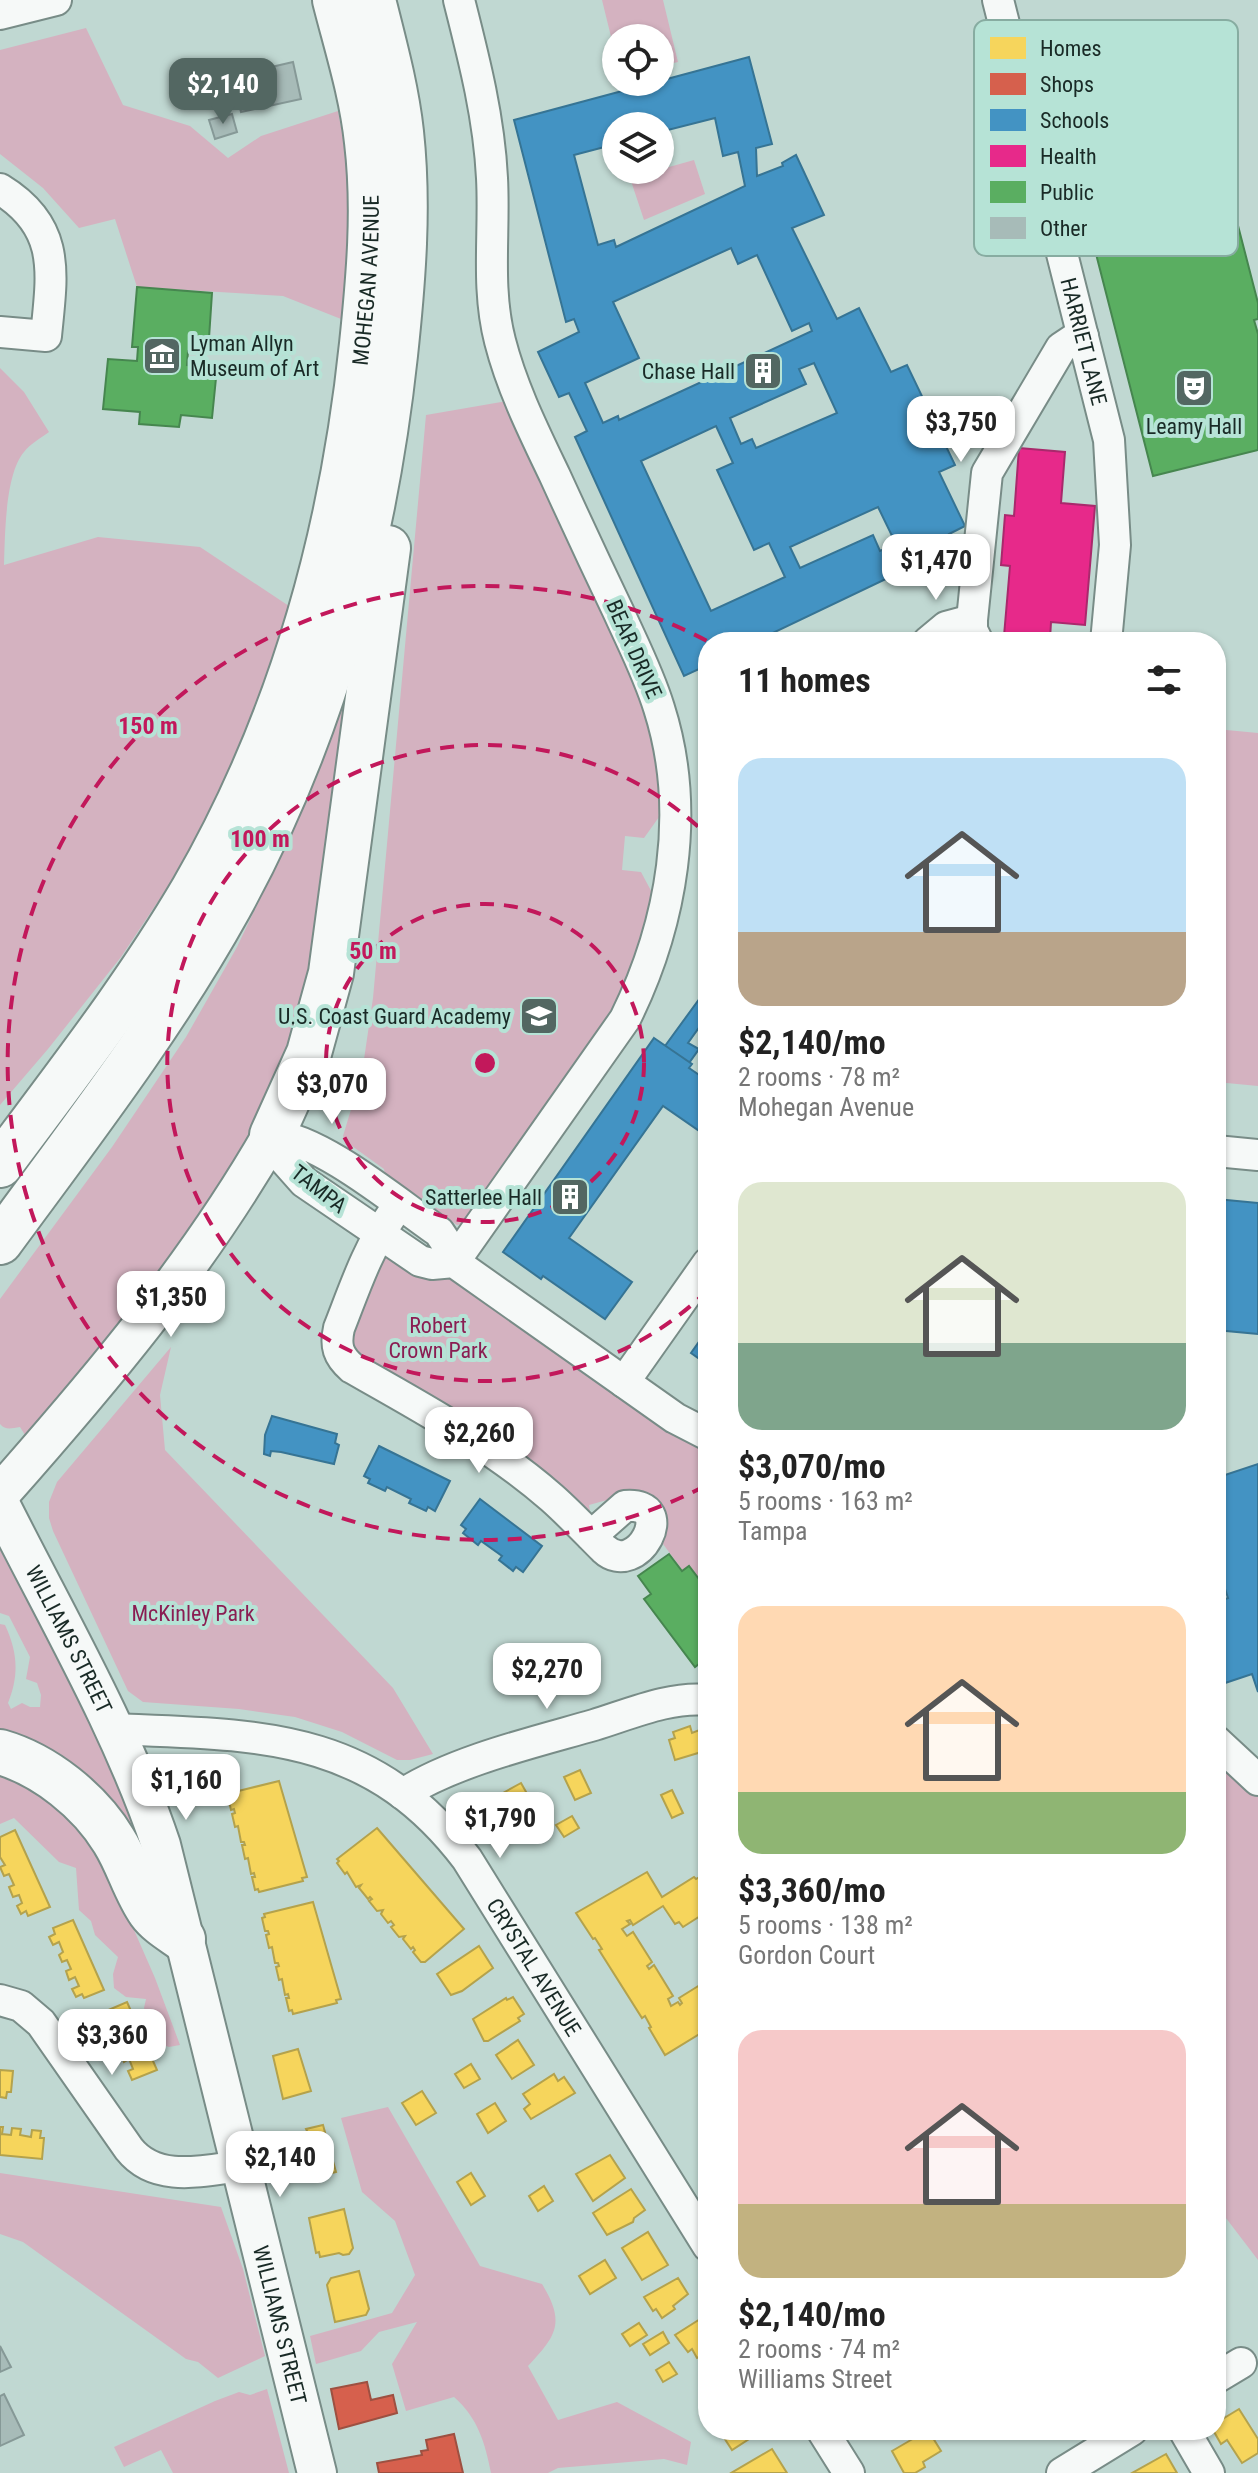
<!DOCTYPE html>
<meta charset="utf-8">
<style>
:root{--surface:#fff;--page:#f6f6f6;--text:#222;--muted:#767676;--accent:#536762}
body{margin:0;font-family:"Roboto Condensed",sans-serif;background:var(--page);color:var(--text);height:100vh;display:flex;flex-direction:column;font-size:30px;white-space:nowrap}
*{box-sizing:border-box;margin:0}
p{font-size:26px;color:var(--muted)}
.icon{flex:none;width:44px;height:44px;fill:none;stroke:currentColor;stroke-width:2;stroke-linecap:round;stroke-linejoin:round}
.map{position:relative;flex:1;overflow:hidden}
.details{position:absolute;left:698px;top:632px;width:528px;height:1808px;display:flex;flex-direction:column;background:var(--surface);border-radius:32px;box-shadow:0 2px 6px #0004}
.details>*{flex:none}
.fabs{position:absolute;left:602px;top:24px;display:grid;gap:16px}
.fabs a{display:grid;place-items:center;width:72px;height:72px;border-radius:50%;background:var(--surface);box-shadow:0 2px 6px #0004;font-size:40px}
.price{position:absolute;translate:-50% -68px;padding:0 18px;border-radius:16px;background:#fff;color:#222;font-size:26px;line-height:52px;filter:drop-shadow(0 2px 4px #0008)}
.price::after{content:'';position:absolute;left:50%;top:48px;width:24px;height:18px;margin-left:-12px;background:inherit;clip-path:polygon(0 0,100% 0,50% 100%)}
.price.active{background:var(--accent);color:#fff}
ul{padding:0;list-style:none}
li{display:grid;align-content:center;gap:16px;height:424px;padding:0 40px}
li span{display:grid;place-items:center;height:248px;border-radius:24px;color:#555}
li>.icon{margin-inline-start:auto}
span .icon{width:144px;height:144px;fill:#fffc;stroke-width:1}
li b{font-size:34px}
h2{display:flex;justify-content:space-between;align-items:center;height:96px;padding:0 40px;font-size:34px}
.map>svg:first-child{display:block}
.green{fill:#d4b2c0}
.homes{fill:#f6d55c;stroke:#b4a24c;stroke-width:2}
.shops{fill:#d6604d;stroke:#9d5041;stroke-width:2}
.schools{fill:#4393c3;stroke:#367494;stroke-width:2;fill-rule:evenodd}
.health{fill:#e7298a;stroke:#a9296c;stroke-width:2}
.public{fill:#5aae61;stroke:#46864f;stroke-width:2}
.building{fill:#a7bbb8;stroke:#869997;stroke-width:2}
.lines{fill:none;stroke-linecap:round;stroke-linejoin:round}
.minor-casing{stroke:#788c87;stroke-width:34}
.major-casing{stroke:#788c87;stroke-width:42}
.highway-casing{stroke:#788c87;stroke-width:48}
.minor{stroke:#f6f9f8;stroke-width:30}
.major{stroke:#f6f9f8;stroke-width:38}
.highway{stroke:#f6f9f8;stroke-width:44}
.ring{fill:none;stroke:#c2185b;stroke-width:4;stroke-dasharray:14 10}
.labels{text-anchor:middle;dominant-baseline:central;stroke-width:8;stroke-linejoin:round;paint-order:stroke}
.street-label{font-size:22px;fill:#192a26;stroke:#b6e3d6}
.poi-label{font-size:22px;fill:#192a26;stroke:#b6e3d6;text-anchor:end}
.park-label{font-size:22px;fill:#8a1d52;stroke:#b6e3d6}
.key{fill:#b6e3d6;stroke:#87aca1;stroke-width:2}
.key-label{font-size:22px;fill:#192a26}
.centre{fill:#c2185b;stroke:#b6e3d6;stroke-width:4}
.ring-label{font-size:24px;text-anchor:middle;font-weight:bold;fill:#c2185b;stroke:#b6e3d6;stroke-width:8;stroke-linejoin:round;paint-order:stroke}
</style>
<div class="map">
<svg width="1258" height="2473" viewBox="0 0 1258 2473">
<rect width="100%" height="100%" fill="#c0d8d2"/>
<g class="green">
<path d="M602,0H663L678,62L660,66V38H616V57Z"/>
<path d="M86,28L123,105L190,126L228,158L261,136L338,111L348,165L350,221L341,319L283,296L137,287L115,219L79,228L43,188L0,154V50Z"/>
<path d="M694,160L705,194L644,220L630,178Z"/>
<path d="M0,368L24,392L49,432C41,438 30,444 24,452C5,474 5,536 4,565L98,537L200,547L295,610L276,673L211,811L173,879L121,957L48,1049L0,1105Z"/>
<path d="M507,401L640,688L655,733L664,810L644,838L625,836L622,870L641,872L656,900L633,977L613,1015L465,1223L457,1225L385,1175L384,1169L345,1141L343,1136L362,1073L373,998L426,415Z"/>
<path d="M347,677L357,679L318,1009L211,1207L54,1407L25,1435L20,1427C12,1428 6,1431 0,1424V1299L112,1147L186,1037L237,947L294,827L329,740Z"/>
<path d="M1216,729L1258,733V1086L1216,1082Z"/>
<path d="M388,1255L435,1279H455L708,1448V1592L689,1566L683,1571L663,1544L667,1517L651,1495L619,1492L607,1500L589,1505L590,1511L582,1508L357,1356L349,1338L383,1256Z"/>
<path d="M171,1347L160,1395L165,1450L393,1688L433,1754L410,1760H397L342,1732L295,1717L239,1709L143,1702L128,1691L53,1531L49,1518V1502L57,1482Z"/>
<path d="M0,1550L94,1727L123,1789L151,1870L0,1741V1624L5,1625C18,1653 19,1675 8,1703L11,1709L22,1703L30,1707H40L41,1695L37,1683L26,1679L30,1657L9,1616L0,1613Z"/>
<path d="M1216,1753L1258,1791V2260L1216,2205Z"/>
<path d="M0,1768L50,1792L102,1857L155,1978L180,2045L169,2047L158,2043L144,2008L146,1999L126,1997L114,1988L113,1974L118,1957L95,1935L91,1921L79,1910L76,1868L59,1862L14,1818L0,1824Z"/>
<path d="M388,2107L480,2266L542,2284C566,2323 556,2336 528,2366L558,2420L617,2402L691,2442L687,2465L664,2459L558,2468L548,2473H491C485,2443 478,2418 454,2397L406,2411L392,2364L417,2322L379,2332L361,2351L316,2364L310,2336L392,2313L415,2275L395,2221L362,2192L341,2118Z"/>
<path d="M0,2173L221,2207L243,2269L265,2356L218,2378L198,2362L186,2359L23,2242L0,2234Z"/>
<path d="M267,2389L289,2473H173L161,2450L124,2467L114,2447L215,2401L239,2392L250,2395Z"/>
</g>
<g class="homes">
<path d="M690,1726L692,1733L702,1729L708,1750L675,1760L669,1740L675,1738L673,1732Z"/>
<path d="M580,1770L591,1793L575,1800L564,1777Z"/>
<path d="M279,1781L307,1877L302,1878L303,1881L259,1892L258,1889L255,1890L252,1877H255L254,1873L251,1874L248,1858L245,1859L242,1845H245L244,1842H241L238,1826L235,1827L232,1814L235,1813L234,1809L231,1810L228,1797L230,1793Z"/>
<path d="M521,1783L538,1813L504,1832L485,1803Z"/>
<path d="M672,1790L683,1813L672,1818L661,1795Z"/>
<path d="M572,1816L579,1828L564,1837L556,1825Z"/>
<path d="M377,1828L464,1929L425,1962H421L413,1952L415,1950L413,1947L411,1949L403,1939L405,1936L399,1937L391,1927L394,1925L391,1921L388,1923L381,1914L383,1910L377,1911L369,1901L372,1899L370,1897L368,1899L359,1888L361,1885L356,1887L347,1872L345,1874L337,1863L339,1861L337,1859Z"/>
<path d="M15,1830L50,1907L28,1916L26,1911L21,1914L17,1906L22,1903L19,1895L13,1897L9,1887L14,1885L9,1874L4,1876L0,1867L5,1865L0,1857V1837Z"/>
<path d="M647,1872L662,1897L694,1877L696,1879L708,1872V1911L683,1927L679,1922L675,1924L663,1906L633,1925L630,1920L627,1921L630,1924L622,1929L627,1936L633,1932L652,1962L647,1966L649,1969L654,1965L673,1996L668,1999L671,2006L678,2002L680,2005L682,2003L679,1998L708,1980V2025L699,2031L701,2033L665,2055L649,2028L651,2027L645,2016L642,2018L599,1950L602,1949L595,1938L593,1939L576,1913Z"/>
<path d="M313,1902L341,1999L336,2000L337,2003L293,2014L292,2010L289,2011L286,1998H289L288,1994L285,1995L282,1979L279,1980L276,1967L279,1966L278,1963H275L272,1947L269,1948L266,1935L269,1934L268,1931H265L262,1918L265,1917L264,1914Z"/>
<path d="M73,1920L104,1990L84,1998L82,1994L76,1997L72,1989L79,1986L75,1977L69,1980L66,1971L71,1969L67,1960L62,1962L59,1955L63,1952L59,1942L53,1945L49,1937L55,1934L53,1928Z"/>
<path d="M479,1946L493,1968L462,1991L451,1995L437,1974Z"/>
<path d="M513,1997L524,2014L518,2018L520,2021L488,2041H484L473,2019L506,1998L507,2000Z"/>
<path d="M127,2002L157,2070L132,2080L128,2071L133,2069L129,2059L124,2062L121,2053L125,2051L121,2042L116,2044L112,2037L117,2034L113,2025L108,2027L104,2018L109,2016L106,2011Z"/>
<path d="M518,2040L534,2065L512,2079L496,2055Z"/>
<path d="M298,2049L311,2091L283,2099L273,2056Z"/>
<path d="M471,2064L480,2079L464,2088L455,2074Z"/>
<path d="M0,2070L13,2071L11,2092H7L6,2098L0,2097Z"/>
<path d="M554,2074L558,2081L564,2077L575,2093L531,2119L524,2109L530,2104L523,2094Z"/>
<path d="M422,2091L436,2113L416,2125L402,2103Z"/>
<path d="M495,2103L506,2121L488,2133L477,2114Z"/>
<path d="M323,2125L336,2172L319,2176L318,2172L312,2174V2177L298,2181L286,2174L280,2153L290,2150L287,2139L308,2133L306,2129Z"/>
<path d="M0,2127H3L2,2134L11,2135L12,2128L21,2129L20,2135L31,2137L32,2130L41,2131L40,2138H44L42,2159L0,2155Z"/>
<path d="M610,2155L625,2178L593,2201L576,2174Z"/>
<path d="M471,2173L485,2196L471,2205L457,2182Z"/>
<path d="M544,2186L553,2201L538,2211L529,2196Z"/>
<path d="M631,2189L645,2210L634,2218L633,2222L607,2235L593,2213Z"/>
<path d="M344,2209L353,2248L349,2254L343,2255L339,2253L320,2257L319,2252L316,2253L309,2218Z"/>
<path d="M648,2232L668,2265L642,2280L622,2248Z"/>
<path d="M605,2260L616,2278L590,2294L579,2276Z"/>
<path d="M359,2271L369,2309L366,2315L335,2322L327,2285L331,2278Z"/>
<path d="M678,2278L688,2294L673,2306L675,2309L662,2318L656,2309L653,2311L644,2297Z"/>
<path d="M708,2314V2343L704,2348L707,2353L697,2358L692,2349L688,2352L675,2335Z"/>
<path d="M639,2323L647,2335L630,2346L622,2334Z"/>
<path d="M663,2332L669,2343L650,2355L643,2344Z"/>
<path d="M669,2362L677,2374L663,2382L656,2370Z"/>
<path d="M1239,2409L1258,2439V2453L1242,2463L1227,2440L1221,2444L1213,2430H1216V2423Z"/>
<path d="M719,2430H763L732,2450Z"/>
<path d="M928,2430L941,2451L923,2462L925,2467L915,2473H904L892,2451Z"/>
<path d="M772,2449L787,2473H731Z"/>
<path d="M1166,2454L1177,2473H1132Z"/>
</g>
<g class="shops">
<path d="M367,2382L371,2400L393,2395L397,2413L339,2429L331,2389Z"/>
<path d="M454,2434L463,2473H379L377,2463L422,2455L421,2451L428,2450L426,2440Z"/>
</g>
<g class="schools">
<path d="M749,57L772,144L756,148L757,176L783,166L782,163L796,155L824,215L792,228L837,319L859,308L891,372L907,365L955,465L939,472L965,526L949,534L954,545L909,567L903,555L884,564L890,577L754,642H708V684L701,668L684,676L575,437L587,431L569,393L559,397L538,352L579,332L574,319L566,322L514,120ZM715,118L723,156L738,152L745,186L616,247L614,240L598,245L574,155L616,144V126H660V132ZM731,248L738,264L757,255L792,331L809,323L812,331L619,420L618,416L603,423L585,383L639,358L613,302ZM814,363L837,413L756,448L752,439L741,444L730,418L806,384L799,369ZM716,426L733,463L717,470L754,550L769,543L785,577L711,611L641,461ZM878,507L896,544L880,551L873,535L800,568L790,547Z"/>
<path d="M708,987V1015L688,1043L699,1049L689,1063L665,1046Z"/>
<path d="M654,1038L692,1064L689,1068L708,1081V1137L663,1106L569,1238L632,1282L605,1319L543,1276L541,1279L503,1252Z"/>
<path d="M1216,1199L1258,1203V1334L1216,1330Z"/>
<path d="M708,1329V1365L691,1353Z"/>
<path d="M272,1416L337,1434L335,1443L339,1445L334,1464L281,1452L271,1451L270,1456L264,1454L265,1435Z"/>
<path d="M379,1446L450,1481L435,1511L428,1507L426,1511L409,1503L411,1499L387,1487L385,1491L368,1483L370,1479L364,1476Z"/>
<path d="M1258,1464V1692L1252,1674L1216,1686V1602L1228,1598L1216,1561V1478Z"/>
<path d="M480,1499L542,1546L523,1572L516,1567L513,1571L499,1560L502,1556L481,1541L478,1545L463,1533L466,1529L461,1525Z"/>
</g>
<path class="health" d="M1019,448L1065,452L1061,503L1095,506L1085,625L1051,622L1050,639L1004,636L1010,566L1001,565L1005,515L1014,516Z"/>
<g class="public">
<path d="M1235,214L1258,303V319L1254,320L1258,334V450L1153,476L1095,250Z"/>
<path d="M137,287L212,293L208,353L188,351L187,365L217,368L212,418L181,415L179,427L139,424L140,412L103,409L108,359L137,361L138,347H132Z"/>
<path d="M669,1554L682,1571L689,1566L708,1591V1676L699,1664L695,1667L644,1599L651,1594L638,1576Z"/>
</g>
<g class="building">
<path d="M293,62L301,99L241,112L232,76Z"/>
<path d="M232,114L237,132L215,139L209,120Z"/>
<path d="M0,2346L11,2367L0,2372Z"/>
<path d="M4,2394L24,2435L0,2446V2396Z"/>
</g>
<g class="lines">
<defs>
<g id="minor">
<path id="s1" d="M998,0L1109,440L1115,545L1106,642"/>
<path d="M0,14L56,0"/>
<path d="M0,189C62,227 52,274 46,336L0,332"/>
<path d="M928,642L946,627L972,620"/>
<path d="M978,642L972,630V620L987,473L1061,348L1073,340L1083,336"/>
<path d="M1216,1151L1258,1155"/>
<path d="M391,1216C367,1250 354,1290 339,1328C335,1346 338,1356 352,1368C421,1407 491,1445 552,1498C570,1514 587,1532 604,1549C637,1580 680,1501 625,1506L591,1536"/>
<path d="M454,1262L625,1019C672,924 692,811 659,708C649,675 633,644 619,613C597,567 576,522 555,476C534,432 512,388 500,341C486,287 495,233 492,178C489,117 474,59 459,0"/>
<path d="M454,1262L432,1264L420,1261L304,1182L280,1155L272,1135C321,1139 397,1203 439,1232L451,1250L454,1262L675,1418L708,1435"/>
<path d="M624,1382L708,1263"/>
<path id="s2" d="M114,1729C258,1735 371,1732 467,1859L708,2246"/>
<path d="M1216,1741L1258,1780"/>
<path d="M403,1794C454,1761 535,1742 594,1725C630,1714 670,1696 708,1700"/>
<path d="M0,2000L21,2006L41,2023L129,2149C156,2183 202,2171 240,2166"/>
<path d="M1216,2378L1241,2363"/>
<path d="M822,2430L849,2473"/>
<path d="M1184,2430L1209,2473"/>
<path d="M1062,2473L1132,2430"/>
</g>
<g id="major">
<path d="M0,1494C100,1381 197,1266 272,1135"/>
<path id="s3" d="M0,1504C56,1616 121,1726 161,1845L317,2473"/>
</g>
<g id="highway">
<path d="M272,1135L309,1053L331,973L388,548"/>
<path id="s4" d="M0,1165C67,1075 136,987 193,890C290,722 342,536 362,344C369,277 375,209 367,142C362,94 347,47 335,0"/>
<path d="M0,1242C80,1133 163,1026 229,907C323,737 374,548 395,355C403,281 409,206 401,132C396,87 384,44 373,0"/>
<path d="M0,1752C45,1765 90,1801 114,1841C128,1863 135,1891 150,1912C158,1923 172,1931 183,1939"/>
</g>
</defs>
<use href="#minor" class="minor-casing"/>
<use href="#major" class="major-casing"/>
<use href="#highway" class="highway-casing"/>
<use href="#minor" class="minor"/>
<use href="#major" class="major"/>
<use href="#highway" class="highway"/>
</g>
<g class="ring">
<circle cx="485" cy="1063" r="159"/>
<path d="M708 1290A318 318 0 1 1 708 836"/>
<path d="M705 1486A477 477 0 1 1 709 642"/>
</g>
<defs>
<symbol id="museum-square" viewBox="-11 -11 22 22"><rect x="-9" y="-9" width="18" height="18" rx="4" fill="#536762" stroke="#b6e3d6"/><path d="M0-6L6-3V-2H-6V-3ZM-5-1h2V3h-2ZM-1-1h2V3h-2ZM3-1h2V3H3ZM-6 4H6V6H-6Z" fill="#fff"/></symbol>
<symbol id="building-square" viewBox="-11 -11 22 22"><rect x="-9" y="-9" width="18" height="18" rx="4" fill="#536762" stroke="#b6e3d6"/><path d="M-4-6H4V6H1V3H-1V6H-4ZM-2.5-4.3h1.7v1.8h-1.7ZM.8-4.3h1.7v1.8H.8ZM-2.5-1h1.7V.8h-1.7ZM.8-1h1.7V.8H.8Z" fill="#fff"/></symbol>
<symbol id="theatre-square" viewBox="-11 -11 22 22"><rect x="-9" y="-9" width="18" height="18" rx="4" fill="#536762" stroke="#b6e3d6"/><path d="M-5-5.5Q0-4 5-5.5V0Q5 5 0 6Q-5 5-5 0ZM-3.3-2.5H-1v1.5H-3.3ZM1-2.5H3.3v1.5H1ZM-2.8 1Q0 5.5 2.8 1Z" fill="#fff"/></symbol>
<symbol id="university-square" viewBox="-11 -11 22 22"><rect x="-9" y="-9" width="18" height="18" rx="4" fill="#536762" stroke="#b6e3d6"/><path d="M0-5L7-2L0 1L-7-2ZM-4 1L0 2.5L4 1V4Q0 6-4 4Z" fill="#fff"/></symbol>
</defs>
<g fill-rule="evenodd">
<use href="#museum-square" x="140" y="334" width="44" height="44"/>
<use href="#building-square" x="741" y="349" width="44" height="44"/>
<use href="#theatre-square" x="1172" y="366" width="44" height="44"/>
<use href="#university-square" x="517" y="994" width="44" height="44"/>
<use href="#building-square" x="548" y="1175" width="44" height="44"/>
</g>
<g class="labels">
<g class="street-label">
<text stroke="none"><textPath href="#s4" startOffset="976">MOHEGAN AVENUE</textPath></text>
<text stroke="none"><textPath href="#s1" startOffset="352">HARRIET LANE</textPath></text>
<text transform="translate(634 649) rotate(66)">BEAR DRIVE</text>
<text transform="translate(319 1189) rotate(38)">TAMPA</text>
<text stroke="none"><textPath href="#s3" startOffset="152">WILLIAMS STREET</textPath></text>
<text stroke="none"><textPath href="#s2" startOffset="520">CRYSTAL AVENUE</textPath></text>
<text stroke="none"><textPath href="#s3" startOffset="872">WILLIAMS STREET</textPath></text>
</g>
<g class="poi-label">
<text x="190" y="343" text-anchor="start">Lyman Allyn<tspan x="190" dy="25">Museum of Art</tspan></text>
<text x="735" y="371">Chase Hall</text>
<text x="1194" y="426" text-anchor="middle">Leamy Hall</text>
<text x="511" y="1016">U.S. Coast Guard Academy</text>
<text x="542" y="1197">Satterlee Hall</text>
</g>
<g class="park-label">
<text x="438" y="1325">Robert<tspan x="438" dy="25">Crown Park</tspan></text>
<text x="193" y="1613">McKinley Park</text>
</g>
</g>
<rect x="974" y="20" width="264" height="236" rx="12" class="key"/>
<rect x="990" y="37" width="36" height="22" fill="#f6d55c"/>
<rect x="990" y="73" width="36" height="22" fill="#d6604d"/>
<rect x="990" y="109" width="36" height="22" fill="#4393c3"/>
<rect x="990" y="145" width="36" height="22" fill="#e7298a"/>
<rect x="990" y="181" width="36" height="22" fill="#5aae61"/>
<rect x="990" y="217" width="36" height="22" fill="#a7bbb8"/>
<g class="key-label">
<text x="1040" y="56">Homes</text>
<text x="1040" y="92">Shops</text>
<text x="1040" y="128">Schools</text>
<text x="1040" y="164">Health</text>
<text x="1040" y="200">Public</text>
<text x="1040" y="236">Other</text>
</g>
<circle cx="485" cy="1063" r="12" class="centre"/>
<g class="ring-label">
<text x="148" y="734">150 m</text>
<text x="260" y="847">100 m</text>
<text x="373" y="959">50 m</text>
</g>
</svg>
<div class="fabs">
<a><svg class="icon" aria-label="locate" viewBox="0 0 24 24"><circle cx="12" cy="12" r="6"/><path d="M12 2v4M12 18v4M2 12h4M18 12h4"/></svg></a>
<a><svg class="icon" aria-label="layers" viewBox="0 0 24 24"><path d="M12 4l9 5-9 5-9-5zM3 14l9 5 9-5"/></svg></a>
</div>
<b class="price active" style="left:223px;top:126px">$2,140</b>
<b class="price" style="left:961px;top:464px">$3,750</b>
<b class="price" style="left:936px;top:602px">$1,470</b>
<b class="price" style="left:332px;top:1126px">$3,070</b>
<b class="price" style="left:171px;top:1339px">$1,350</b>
<b class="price" style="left:479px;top:1475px">$2,260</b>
<b class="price" style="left:547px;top:1711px">$2,270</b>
<b class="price" style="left:186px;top:1822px">$1,160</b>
<b class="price" style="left:500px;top:1860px">$1,790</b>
<b class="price" style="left:112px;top:2077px">$3,360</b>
<b class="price" style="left:280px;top:2199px">$2,140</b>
<section class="details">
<h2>11 homes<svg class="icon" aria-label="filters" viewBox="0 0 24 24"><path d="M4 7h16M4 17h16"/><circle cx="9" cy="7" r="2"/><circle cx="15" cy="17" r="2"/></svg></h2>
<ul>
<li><span style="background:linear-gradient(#bfe0f5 70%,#b9a48a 0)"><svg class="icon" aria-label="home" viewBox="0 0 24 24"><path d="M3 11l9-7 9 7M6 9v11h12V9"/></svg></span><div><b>$2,140/mo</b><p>2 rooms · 78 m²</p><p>Mohegan Avenue</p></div></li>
<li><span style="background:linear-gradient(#dfe7d0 65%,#7fa58c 0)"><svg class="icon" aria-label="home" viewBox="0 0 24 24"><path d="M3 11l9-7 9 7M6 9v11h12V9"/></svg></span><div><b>$3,070/mo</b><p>5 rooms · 163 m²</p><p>Tampa</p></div></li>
<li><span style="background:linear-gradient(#ffd9b3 75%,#8fb573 0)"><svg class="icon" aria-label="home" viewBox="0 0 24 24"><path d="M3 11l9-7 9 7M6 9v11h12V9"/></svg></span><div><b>$3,360/mo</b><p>5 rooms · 138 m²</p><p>Gordon Court</p></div></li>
<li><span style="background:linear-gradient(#f6c9c9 70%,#c2b280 0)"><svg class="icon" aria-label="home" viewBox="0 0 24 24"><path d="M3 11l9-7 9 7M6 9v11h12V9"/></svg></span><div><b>$2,140/mo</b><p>2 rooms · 74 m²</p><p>Williams Street</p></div></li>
</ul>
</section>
</div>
